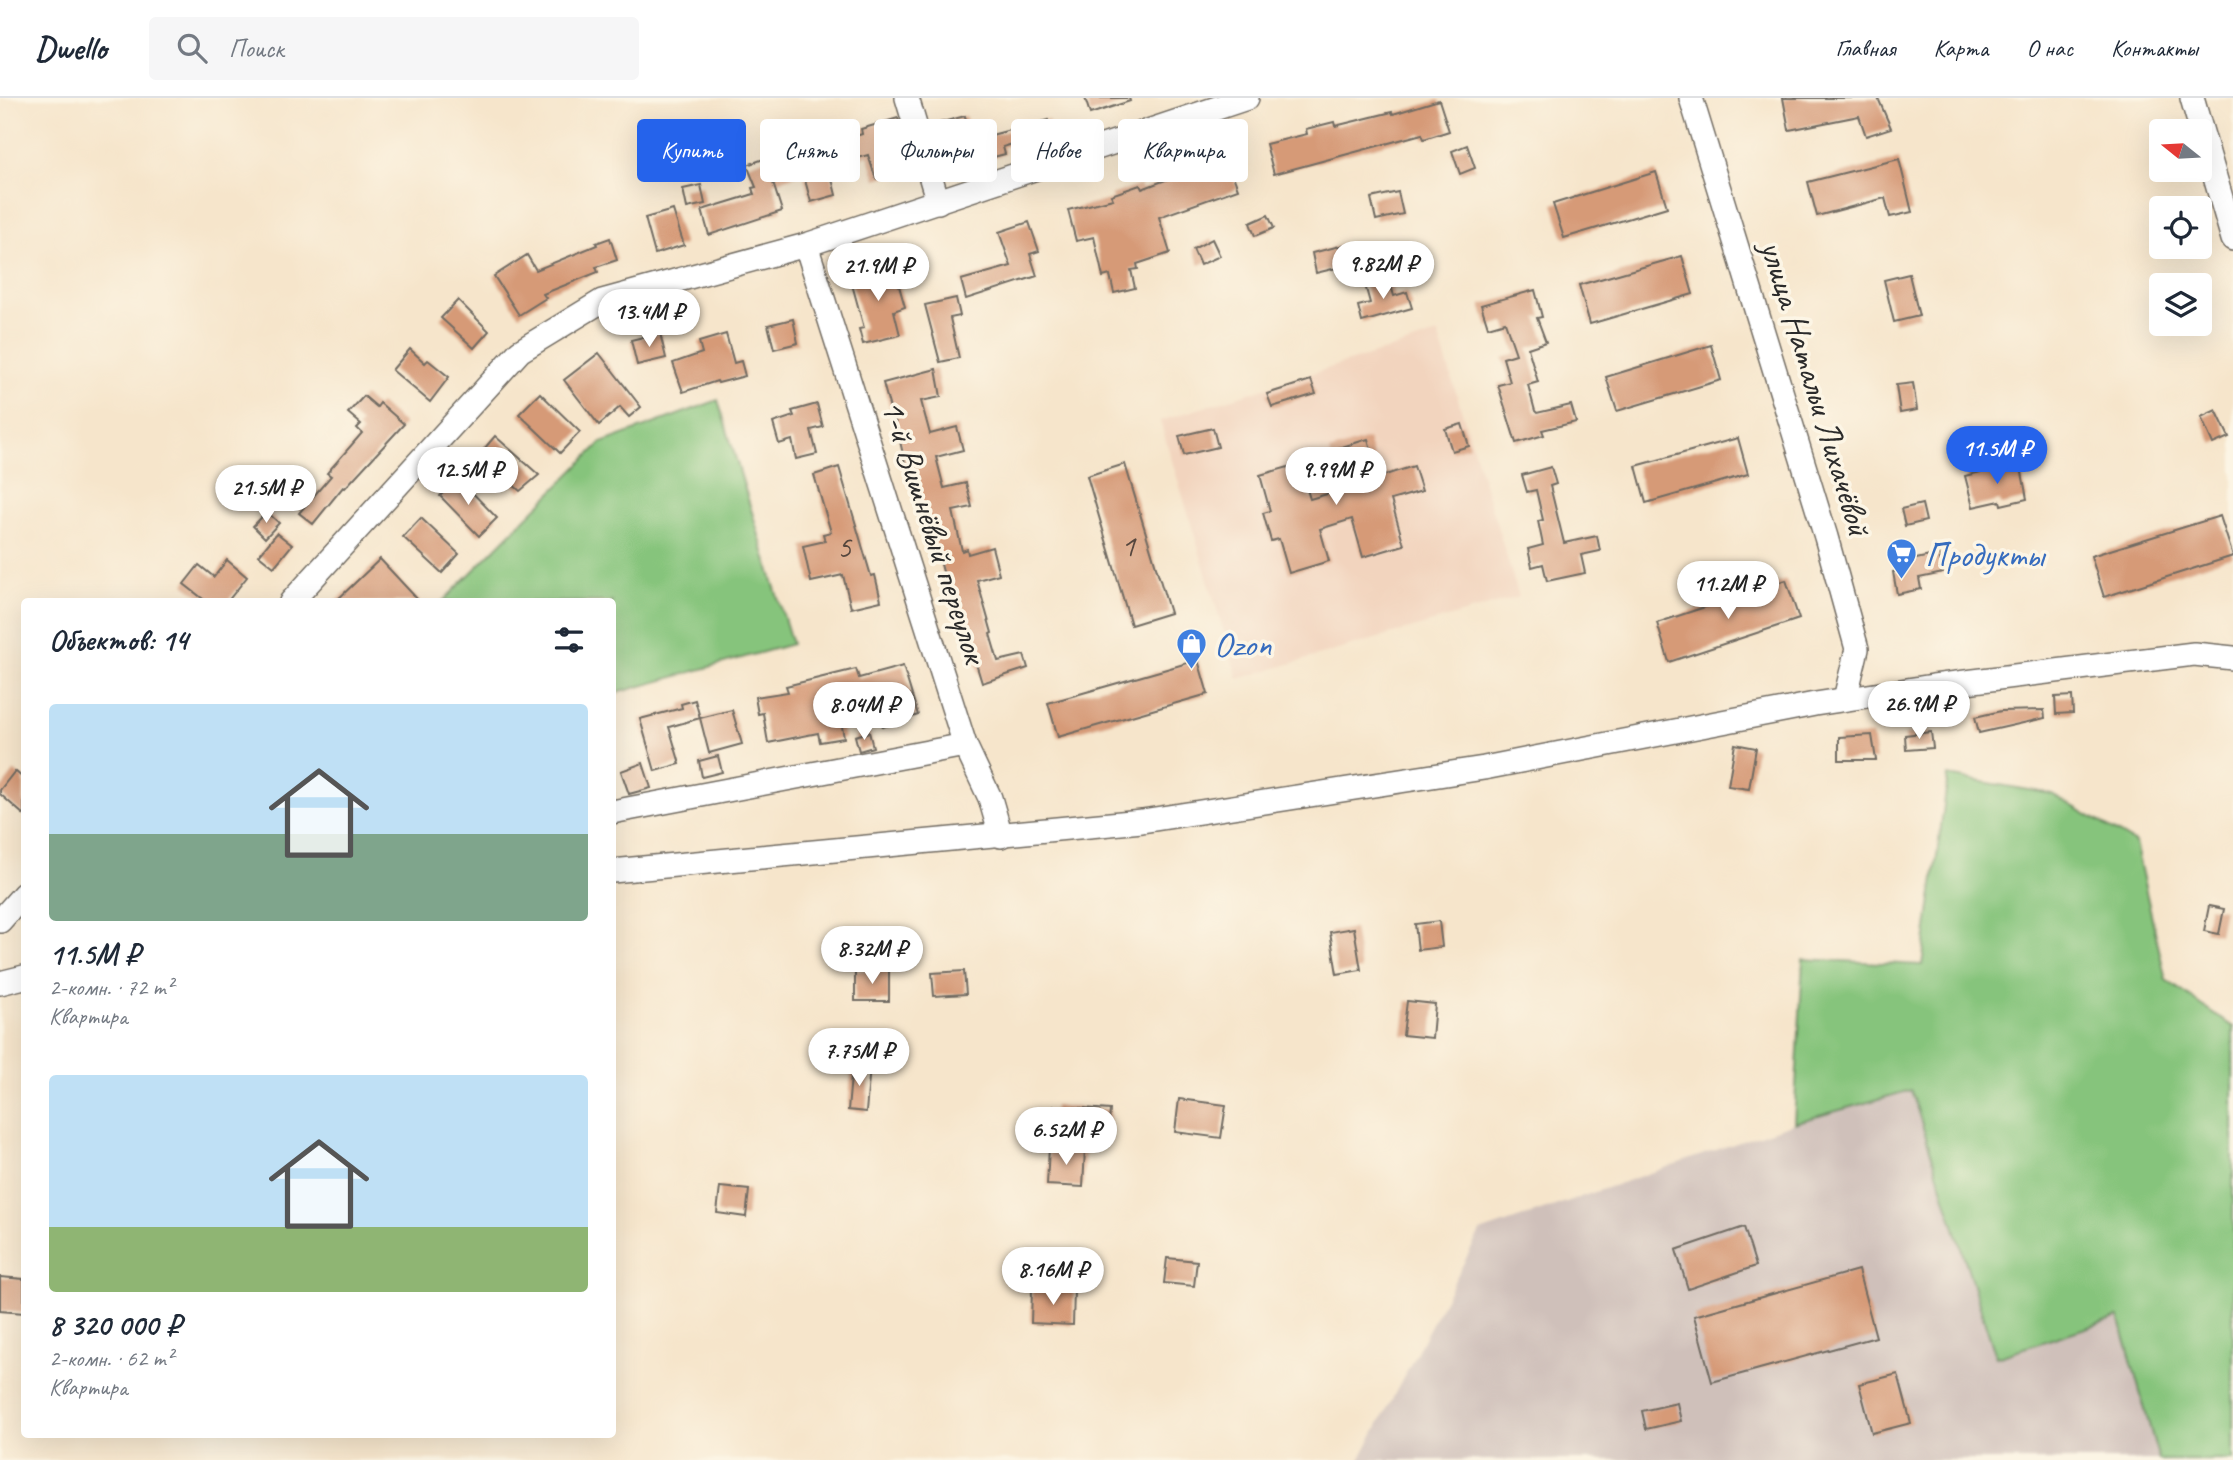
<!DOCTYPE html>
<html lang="ru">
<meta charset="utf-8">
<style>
:root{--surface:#fff;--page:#f6f6f7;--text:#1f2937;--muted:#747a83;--line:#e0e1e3;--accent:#2563eb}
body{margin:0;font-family:Caveat,sans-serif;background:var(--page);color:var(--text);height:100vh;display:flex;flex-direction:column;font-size:26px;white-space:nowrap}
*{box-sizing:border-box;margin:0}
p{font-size:23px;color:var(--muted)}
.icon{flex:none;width:38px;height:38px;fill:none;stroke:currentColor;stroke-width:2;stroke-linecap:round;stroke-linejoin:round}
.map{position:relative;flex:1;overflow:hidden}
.panel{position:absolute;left:21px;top:500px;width:595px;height:840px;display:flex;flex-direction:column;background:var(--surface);border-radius:7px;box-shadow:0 7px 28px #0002}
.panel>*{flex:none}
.guide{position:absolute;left:637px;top:21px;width:665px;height:63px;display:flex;gap:14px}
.needle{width:46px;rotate:288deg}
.tools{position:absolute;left:2149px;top:21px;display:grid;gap:14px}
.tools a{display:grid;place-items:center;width:63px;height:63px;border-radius:7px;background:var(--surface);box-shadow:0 7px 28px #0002;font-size:35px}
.price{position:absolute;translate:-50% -60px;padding:0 16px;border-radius:24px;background:#fff;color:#222;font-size:23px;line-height:46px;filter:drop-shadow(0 2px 4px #0008)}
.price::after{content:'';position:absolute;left:50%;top:42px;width:21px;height:16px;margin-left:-10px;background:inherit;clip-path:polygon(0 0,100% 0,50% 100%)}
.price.on{background:var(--accent);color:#fff}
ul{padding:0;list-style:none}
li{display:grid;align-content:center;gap:14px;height:371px;padding:0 28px}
li span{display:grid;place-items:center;height:217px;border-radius:7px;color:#555}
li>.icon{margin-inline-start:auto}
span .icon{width:126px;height:126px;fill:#fffc;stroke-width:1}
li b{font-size:30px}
h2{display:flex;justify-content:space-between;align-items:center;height:84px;padding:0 28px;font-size:30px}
.pill{padding:0 24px;border-radius:7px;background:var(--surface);box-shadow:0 7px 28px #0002;font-size:24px;line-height:63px}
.pill.on{background:var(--accent);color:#fff}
header{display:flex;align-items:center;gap:42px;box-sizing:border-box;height:98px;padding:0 35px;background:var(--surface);border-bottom:2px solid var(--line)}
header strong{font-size:33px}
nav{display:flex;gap:38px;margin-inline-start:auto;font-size:24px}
.search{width:490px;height:63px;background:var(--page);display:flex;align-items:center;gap:18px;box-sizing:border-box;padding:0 24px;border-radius:7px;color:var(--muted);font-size:26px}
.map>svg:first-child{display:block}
.built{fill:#f2d4be}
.industrial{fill:#cfc0ba}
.green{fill:#86c47b;stroke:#587853;stroke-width:2}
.building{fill:#d69a77}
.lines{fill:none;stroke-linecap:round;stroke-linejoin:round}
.minor-casing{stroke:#726c63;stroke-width:26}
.minor{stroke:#fff;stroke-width:23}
.labels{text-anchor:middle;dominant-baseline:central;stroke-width:7;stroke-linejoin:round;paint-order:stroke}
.number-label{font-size:32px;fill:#56473e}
.street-label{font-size:35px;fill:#2b2b2b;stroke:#fcf5e5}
.shop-label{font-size:35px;fill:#366cbe;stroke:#fcf5e5;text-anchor:start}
</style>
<header>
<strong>Dwello</strong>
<div class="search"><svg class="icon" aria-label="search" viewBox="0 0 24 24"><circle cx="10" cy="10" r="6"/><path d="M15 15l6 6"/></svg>Поиск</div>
<nav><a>Главная</a><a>Карта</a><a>О нас</a><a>Контакты</a></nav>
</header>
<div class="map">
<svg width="2233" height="1362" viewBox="0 0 2233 1362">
<rect width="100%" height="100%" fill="#fcf5e5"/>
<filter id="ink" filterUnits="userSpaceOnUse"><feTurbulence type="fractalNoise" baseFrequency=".0143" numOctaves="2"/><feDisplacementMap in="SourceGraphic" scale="14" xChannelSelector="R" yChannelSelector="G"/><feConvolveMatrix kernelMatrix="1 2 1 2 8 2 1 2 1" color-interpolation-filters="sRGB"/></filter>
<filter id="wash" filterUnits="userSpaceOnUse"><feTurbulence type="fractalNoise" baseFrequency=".00686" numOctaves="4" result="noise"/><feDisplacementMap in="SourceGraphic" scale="28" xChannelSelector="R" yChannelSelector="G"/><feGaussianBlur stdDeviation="1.57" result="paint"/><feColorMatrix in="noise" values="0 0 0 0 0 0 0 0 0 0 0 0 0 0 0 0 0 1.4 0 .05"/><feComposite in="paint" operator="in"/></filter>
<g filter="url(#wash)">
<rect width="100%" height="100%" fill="#f6e5cb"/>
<path class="built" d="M1438,236L1519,499L1238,581L1160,323Z"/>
<path class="industrial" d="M1911,992L1996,1258L2119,1219L2159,1362H1360L1480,1134L1794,1025Z"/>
<g class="green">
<path d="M718,302L792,546L613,596L612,504H442L601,345Z"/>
<path d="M1948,678L2052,696L2135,745L2166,882L2233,929V1362H2159L2119,1219L1996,1259L1911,992L1794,1025L1803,861L1922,867Z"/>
</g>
<g id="blocks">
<g class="building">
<path d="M1085,0H1129L1130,3L1090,16Z"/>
<path d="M1783,0H1878L1891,30L1866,38L1859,18L1789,32Z"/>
<path d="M1439,2L1449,33L1424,41L1422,36L1274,76L1266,46L1307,36L1306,31L1334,24L1335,28L1392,14L1393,16Z"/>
<path d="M965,18L975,53L948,60L939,25Z"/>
<path d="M898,20L905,43L895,45L904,73L876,81L868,57L829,69L836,97L811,104L803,75L773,85L782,113L709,137L702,112L754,96L752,90L756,89L747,67L772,58L771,53L789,47V50L810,43L812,52L862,36L861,31Z"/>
<path d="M1048,22L1051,34L1003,49L1005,56L990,60L984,39Z"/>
<path d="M1467,47L1475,70L1460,76L1452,53Z"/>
<path d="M1226,59L1238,91L1159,119L1170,155L1137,166L1138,171L1131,172L1135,190L1114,195L1110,177L1103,179L1094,139L1076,143L1068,112L1113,101L1111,97L1140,87L1142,91Z"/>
<path d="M1899,61L1912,114L1890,119L1885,100L1817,118L1808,84Z"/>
<path d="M1656,74L1667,109L1564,140L1553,106Z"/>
<path d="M701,87L705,106L687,110L683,91Z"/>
<path d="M1398,94L1403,116L1376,122L1371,100Z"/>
<path d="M673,112L684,147L655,156L645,120Z"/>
<path d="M1268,117L1274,130L1255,138L1250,125Z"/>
<path d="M1029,124L1039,153L1030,156L1037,178L966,201L961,182L1011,168L999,134Z"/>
<path d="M610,140L617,162L596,169L598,174L543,196L546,200L519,217L494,178L527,157L536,172L597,147L596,145Z"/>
<path d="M1212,141L1220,158L1200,167L1193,151Z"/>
<path d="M1344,147L1349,167L1316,175L1312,155Z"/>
<path d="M1682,158L1693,196L1590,226L1579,187Z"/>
<path d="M893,167L905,209L894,213L900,237L863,246L859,231L864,230L850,179Z"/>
<path d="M1909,176L1919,218L1894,224L1884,182Z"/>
<path d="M1389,180L1394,198L1407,194L1412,210L1362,224L1358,208L1370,205L1365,187Z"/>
<path d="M1535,192L1542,219L1537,220L1546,244L1528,250L1538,284L1528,287L1535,313L1537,315L1571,307L1576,324L1542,332L1544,337L1516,345L1498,287L1510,284L1503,260L1516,256L1505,224L1488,229L1481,207Z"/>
<path d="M956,200L960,218L950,220L959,260L940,264L925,207Z"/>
<path d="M458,202L489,233L474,250L441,220Z"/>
<path d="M793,221L798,245L774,251L768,227Z"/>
<path d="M660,235L666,260L637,267L631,242Z"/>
<path d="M726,236L734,265L741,263L745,278L718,285L717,283L683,294L673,265L702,255L699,244Z"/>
<path d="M1711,247L1721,282L1617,313L1606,279Z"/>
<path d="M410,251L425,265L428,262L449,279L430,304L392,272Z"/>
<path d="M599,255L641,309L629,319L620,309L599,327L564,282Z"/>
<path d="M936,271L941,299L921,303L930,336L957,329L963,352L936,359L944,390L966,385L972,409L953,413L962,453L967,451L968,456L992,449L999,476L977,482L992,535L990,536L998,563L1024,557L1028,570L982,585L953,491L948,492L932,433L928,434L915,375L908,377L894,318H892L883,285Z"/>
<path d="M1311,282L1316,296L1272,309L1267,296Z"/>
<path d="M1913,285L1917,312L1900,315L1896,287Z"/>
<path d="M540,295L580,334L560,355L519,316Z"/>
<path d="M364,298L377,309L380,305L404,326L345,390L343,389L313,426L299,415L331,378L327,375L362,335L357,330L361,326L348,315Z"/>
<path d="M817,306L823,329L811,332L817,356L796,361L792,342L779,346L773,325L794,318L792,313Z"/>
<path d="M2216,312L2229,339L2213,346L2201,319Z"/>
<path d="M1462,326L1469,348L1452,353L1445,331Z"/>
<path d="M1213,330L1218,349L1184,357L1179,338Z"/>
<path d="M495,338L539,377L520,393L479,357Z"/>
<path d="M1738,340L1748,376L1646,405L1636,368Z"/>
<path d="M1368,341L1379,379L1414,368L1422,393L1391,402L1404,447L1363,459L1352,421L1320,431L1329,463L1289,475L1279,441L1271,443L1263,415L1270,413L1260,377L1299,366L1310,401L1341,392L1329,353Z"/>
<path d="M2020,364L2027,401L2001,407L2000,403L1973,409L1965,378Z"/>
<path d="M1125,366L1170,515L1131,527L1087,378Z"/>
<path d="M839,369L871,478L875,477L881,503L851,510L843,477L811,484L803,448L825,443L823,436L831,434L814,377Z"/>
<path d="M1551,369L1556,386L1550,388L1564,445L1597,438L1600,453L1581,457L1585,475L1547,483L1543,466L1532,469L1528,451L1543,447L1538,423L1543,422L1536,392L1527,394L1522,377Z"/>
<path d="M458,380L497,420L479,438L440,398Z"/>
<path d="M1922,406L1926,423L1905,428L1901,411Z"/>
<path d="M267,414L279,425L265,440L253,428Z"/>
<path d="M2220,418L2233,458L2104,499L2091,458Z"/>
<path d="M421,420L459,456L442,475L403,439Z"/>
<path d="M277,435L292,447L274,469L259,457Z"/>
<path d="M1939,456L1943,475L1919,480L1921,491L1897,496L1893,474L1899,472L1898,465Z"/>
<path d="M380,461L420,504H335Z"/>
<path d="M227,462L247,479L227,504H207L184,486L199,467L214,479Z"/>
<path d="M1786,482L1799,521L1669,564L1657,525Z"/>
<path d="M1198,562L1208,596L1058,639L1048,605Z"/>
<path d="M903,568L918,617L883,629L874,603L839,611L844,640L820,644L818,635L768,645L763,615L758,616L755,599L788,594L786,588L856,571L859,580Z"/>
<path d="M2072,598L2073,615L2056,616L2055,599Z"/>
<path d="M695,602L700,620L669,629L680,666L655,673L640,621L682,610L681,606Z"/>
<path d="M732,612L742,646L709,655L700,620Z"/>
<path d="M2044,612L2045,620L1979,635L1975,619L2001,613Z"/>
<path d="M869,634L873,649L859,653L855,638Z"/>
<path d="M1931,634L1933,650L1906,652L1905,637Z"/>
<path d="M1872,637L1876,662H1839V639Z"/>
<path d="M1735,646L1756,650L1749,691L1728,688Z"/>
<path d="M718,658L722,674L702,679L699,663Z"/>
<path d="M643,665L651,690L629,696L621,673Z"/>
<path d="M15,673L24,681V717L0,696V692Z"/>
<path d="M2209,808L2224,811L2219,836L2204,833Z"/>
<path d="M1439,823L1442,849L1418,852L1415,826Z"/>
<path d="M1354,830L1361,872L1337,876L1330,834Z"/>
<rect x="855" y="872" width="34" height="31"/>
<path d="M964,873L966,896L934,898L932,875Z"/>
<path d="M1407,903L1435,906L1432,940L1403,937Z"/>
<path d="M852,967L870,968L866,1014L848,1012Z"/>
<path d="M1179,1001L1226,1007L1221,1040L1175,1034Z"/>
<path d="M1054,1008L1110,1012L1109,1026L1053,1022Z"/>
<path d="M1049,1049L1085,1051L1083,1089L1047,1087Z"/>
<path d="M720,1089L749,1092L746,1119L717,1115Z"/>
<path d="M1744,1129L1756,1168L1688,1191L1676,1152Z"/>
<path d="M1167,1160L1197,1163L1194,1188L1164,1185Z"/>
<path d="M1858,1172L1876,1239L1712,1284L1694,1218Z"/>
<path d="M0,1179L24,1181V1215L0,1213Z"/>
<path d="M1032,1191L1074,1192L1073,1227L1031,1225Z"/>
<path d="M1898,1276L1911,1325L1872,1335L1859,1286Z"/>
<path d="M1677,1305L1681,1323L1646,1331L1642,1313Z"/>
</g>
</g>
</g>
<g filter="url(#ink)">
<use href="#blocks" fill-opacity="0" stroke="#726c63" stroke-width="2"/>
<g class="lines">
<defs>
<g id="minor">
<path d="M907,0L938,104"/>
<path d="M1691,0L1826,439L1857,551L1845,601"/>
<path d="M2192,0L2233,141"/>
<path d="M806,147L965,647L990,700L1001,738"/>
<path d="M291,504L520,253L602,203L806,147L1247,0"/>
<path d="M612,714L965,647"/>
<path d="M612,773L1142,723L1484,670L1815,606L1933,588L2194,556L2233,560"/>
<path d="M0,823L24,796"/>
<path d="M0,885L24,879"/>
</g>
</defs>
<use href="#minor" class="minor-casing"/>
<use href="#minor" class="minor"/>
</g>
</g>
<defs>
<symbol id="supermarket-pin" viewBox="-11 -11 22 30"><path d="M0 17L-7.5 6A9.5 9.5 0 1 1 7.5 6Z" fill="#3f7fe0" stroke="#fcf5e5"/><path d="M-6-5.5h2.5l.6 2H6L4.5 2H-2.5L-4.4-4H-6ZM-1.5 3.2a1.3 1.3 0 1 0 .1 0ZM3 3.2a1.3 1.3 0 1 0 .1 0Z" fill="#fff"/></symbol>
<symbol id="shop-pin" viewBox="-11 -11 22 30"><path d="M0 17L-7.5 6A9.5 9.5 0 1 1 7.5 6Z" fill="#3f7fe0" stroke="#fcf5e5"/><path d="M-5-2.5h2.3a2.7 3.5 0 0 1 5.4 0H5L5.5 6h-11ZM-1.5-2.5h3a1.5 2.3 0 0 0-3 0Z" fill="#fff"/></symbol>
</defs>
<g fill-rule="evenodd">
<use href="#supermarket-pin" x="1884" y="438" width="35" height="47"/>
<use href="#shop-pin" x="1174" y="528" width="35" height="47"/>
</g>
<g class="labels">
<g class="number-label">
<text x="1128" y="447">1</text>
<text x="844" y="448">5</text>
</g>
<g class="street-label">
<text transform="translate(1816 290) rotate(73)">улица Натальи Лихачёвой</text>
<text transform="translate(934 433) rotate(72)">1-й Вишнёвый переулок</text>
</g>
<g class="shop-label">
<text x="1925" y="456">Продукты</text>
<text x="1214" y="546">Ozon</text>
</g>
</g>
</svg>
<div class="tools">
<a><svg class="needle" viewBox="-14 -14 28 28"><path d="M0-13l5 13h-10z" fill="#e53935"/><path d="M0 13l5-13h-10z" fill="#747a83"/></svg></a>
<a><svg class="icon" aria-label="locate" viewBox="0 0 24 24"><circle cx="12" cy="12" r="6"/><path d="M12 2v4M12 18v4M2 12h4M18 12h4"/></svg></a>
<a><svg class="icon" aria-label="layers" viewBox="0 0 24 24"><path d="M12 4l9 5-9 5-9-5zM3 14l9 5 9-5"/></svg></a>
</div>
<b class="price" style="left:1383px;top:203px">9.82M ₽</b>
<b class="price" style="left:878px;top:205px">21.9M ₽</b>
<b class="price" style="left:649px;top:251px">13.4M ₽</b>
<b class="price on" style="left:1997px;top:388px">11.5M ₽</b>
<b class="price" style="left:468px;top:409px">12.5M ₽</b>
<b class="price" style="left:1336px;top:409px">9.99M ₽</b>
<b class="price" style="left:266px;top:427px">21.5M ₽</b>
<b class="price" style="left:1728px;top:523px">11.2M ₽</b>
<b class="price" style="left:1919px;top:643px">26.9M ₽</b>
<b class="price" style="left:864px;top:644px">8.04M ₽</b>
<b class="price" style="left:872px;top:888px">8.32M ₽</b>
<b class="price" style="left:859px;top:990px">7.75M ₽</b>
<b class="price" style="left:1066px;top:1069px">6.52M ₽</b>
<b class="price" style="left:1053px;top:1209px">8.16M ₽</b>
<div class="guide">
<a class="pill on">Купить</a>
<a class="pill">Снять</a>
<a class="pill">Фильтры</a>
<a class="pill">Новое</a>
<a class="pill">Квартира</a>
</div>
<section class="panel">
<h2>Объектов: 14<svg class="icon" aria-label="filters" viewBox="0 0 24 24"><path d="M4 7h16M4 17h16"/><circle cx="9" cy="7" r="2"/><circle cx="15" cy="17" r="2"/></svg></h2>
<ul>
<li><span style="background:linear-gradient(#bfe0f5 60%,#7fa58c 0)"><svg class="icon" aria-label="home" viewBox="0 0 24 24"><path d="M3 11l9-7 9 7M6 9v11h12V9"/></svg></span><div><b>11.5M ₽</b><p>2-комн. · 72 m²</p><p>Квартира</p></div></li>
<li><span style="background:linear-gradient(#bfe0f5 70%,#8fb573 0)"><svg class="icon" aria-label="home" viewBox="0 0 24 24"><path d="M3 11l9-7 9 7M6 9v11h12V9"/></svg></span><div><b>8 320 000 ₽</b><p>2-комн. · 62 m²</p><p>Квартира</p></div></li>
</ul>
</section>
</div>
